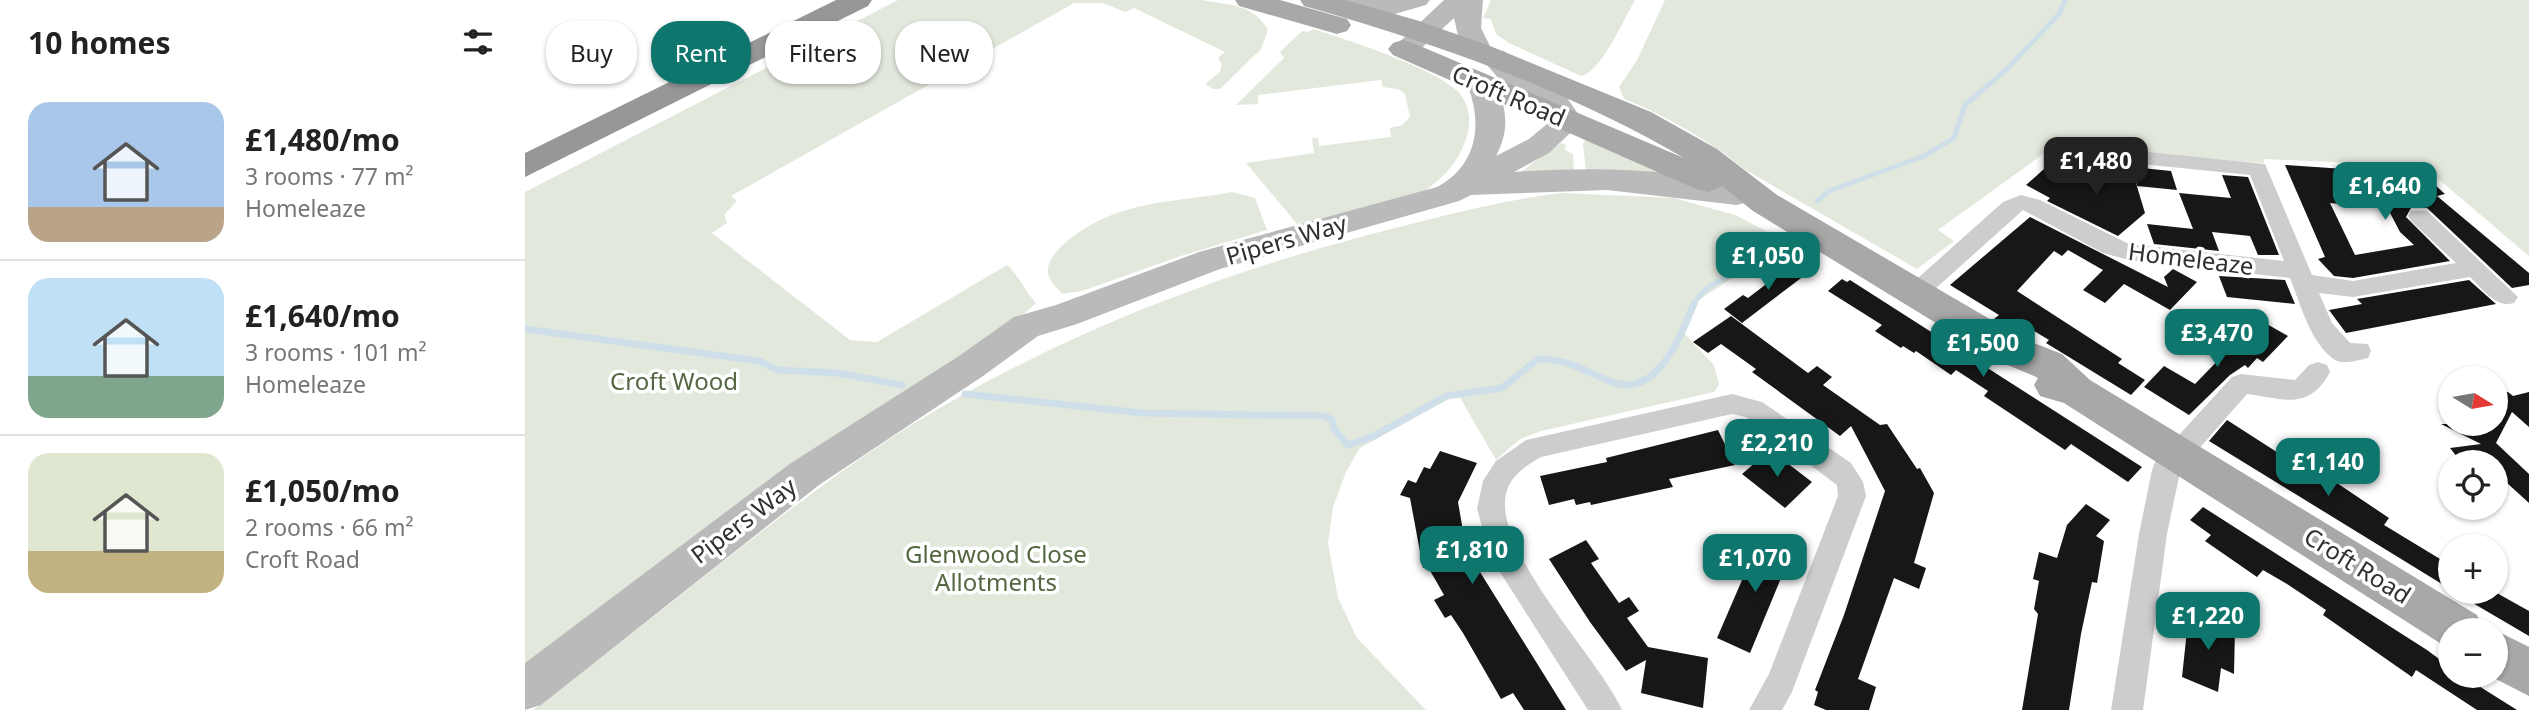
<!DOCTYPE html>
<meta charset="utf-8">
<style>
:root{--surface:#fff;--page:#f6f6f6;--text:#222;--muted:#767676;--line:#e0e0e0;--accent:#0f766e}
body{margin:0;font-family:"Noto Sans",sans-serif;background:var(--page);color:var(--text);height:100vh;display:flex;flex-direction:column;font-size:26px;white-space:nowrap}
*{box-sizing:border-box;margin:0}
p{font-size:23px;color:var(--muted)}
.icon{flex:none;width:38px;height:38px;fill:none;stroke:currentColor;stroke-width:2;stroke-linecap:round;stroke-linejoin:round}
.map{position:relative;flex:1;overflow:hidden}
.sheet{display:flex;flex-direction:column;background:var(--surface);width:525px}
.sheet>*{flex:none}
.hud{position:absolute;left:21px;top:21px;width:665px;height:63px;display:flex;gap:14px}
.needle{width:46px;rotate:101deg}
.tools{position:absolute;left:1913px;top:366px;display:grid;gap:14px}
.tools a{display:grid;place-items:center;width:70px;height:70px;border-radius:50%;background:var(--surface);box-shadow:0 2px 5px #0004;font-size:35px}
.price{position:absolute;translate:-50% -60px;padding:0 16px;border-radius:14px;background:var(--accent);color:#fff;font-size:23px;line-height:46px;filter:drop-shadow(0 2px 4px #0008)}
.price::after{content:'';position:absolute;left:50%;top:42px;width:21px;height:16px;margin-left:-10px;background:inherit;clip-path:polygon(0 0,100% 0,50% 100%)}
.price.selected{background:#222;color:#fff}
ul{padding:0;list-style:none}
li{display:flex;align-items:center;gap:21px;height:175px;padding:0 28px}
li+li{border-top:2px solid var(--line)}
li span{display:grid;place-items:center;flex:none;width:196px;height:140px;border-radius:21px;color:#555}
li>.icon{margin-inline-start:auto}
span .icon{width:84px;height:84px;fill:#fffc;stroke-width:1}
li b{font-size:30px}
h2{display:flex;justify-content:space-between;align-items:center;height:84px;padding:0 28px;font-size:30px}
.pill{padding:0 24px;border-radius:28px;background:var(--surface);box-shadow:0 2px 5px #0004;font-size:24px;line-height:63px}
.pill.selected{background:var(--accent);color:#fff}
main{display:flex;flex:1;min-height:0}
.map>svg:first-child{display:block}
.green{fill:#e3e8dd}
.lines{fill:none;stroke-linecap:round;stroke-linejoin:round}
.stream-far1{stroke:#cfdfe9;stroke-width:5}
.stream{stroke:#cfdfe9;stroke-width:7}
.building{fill:#171717;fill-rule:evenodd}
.minor{fill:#cdcdcd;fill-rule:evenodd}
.secondary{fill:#bababa;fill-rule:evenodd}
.primary{fill:#a8a8a8;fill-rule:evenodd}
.motorway{fill:#979797;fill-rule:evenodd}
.labels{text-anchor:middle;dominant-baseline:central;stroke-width:7;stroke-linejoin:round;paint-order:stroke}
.street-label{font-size:24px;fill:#303030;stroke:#fff}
.park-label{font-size:24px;fill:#546742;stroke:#fff}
</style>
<main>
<section class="sheet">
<h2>10 homes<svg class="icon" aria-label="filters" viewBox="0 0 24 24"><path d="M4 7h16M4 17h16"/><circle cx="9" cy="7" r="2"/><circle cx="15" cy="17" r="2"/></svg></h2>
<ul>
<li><span style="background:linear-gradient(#a9c7e8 75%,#b9a48a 0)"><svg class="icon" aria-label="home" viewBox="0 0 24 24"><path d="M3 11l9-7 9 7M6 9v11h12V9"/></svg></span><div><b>£1,480/mo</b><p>3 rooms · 77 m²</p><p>Homeleaze</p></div></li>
<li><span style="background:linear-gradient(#bfe0f5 70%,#7fa58c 0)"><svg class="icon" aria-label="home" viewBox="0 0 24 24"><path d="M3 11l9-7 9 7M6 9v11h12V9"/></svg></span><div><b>£1,640/mo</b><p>3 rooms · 101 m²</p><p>Homeleaze</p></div></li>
<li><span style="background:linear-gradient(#dfe7d0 70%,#c2b280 0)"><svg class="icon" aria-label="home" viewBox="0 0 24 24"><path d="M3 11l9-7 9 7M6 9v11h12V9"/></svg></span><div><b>£1,050/mo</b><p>2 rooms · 66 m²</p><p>Croft Road</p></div></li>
</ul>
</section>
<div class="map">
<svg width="2004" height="710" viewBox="0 0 2004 710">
<rect width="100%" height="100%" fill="#fff"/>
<g class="green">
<path d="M373,0H677C704,5 729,4 743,30L736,49L695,89H688L680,84L695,72L697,64L693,58L700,52L609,8L600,12L578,3H549L206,196L212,201L199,215L202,223L187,233L325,340L352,342L482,265C495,277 499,290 511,303L481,330L0,670V192Z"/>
<path d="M966,0H1110C1100,17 1076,73 1056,76L984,43L971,34L966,19L958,18Z"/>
<path d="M1140,0H2004V256L1898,166L1738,159L1739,163L1619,154V157L1597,155L1590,151L1536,148L1521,152L1413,230L1429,241L1392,269L1219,169C1192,145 1134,112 1099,99L1094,87L1112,60Z"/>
<path d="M788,29C821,39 908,68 931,90C945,102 947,123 941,139C933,163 918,178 898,192L773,225L721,163L789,153L787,138H793L794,146L866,137L865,128L877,125L885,117L880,94L873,89L858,87L856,80L733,95V104L711,105L759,58L755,52L777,31L783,32Z"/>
<path d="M1061,140L1136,173H1061L1058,143Z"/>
<path d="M1036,143L1041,145L1040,150L1048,154L1049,173H994Z"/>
<path d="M707,192L730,198L742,230L656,256L557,291L537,294C533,289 526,283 524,277C514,250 574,218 595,212C630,200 671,199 707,192Z"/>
<path d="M1036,193L1149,198L1210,215L1262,242L1168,304L1155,329L1189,365L1194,385L1189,392L1016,431L995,439L971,460L933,394L835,448L821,472L808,507L803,543L813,598L832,638L901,710H8C59,670 111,631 161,591C227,539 293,486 363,440C518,340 691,273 870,228C925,214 979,200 1036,193Z"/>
</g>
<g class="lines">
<g class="stream-far1">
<path d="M1292,201L1304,191L1399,156L1429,138L1440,105L1482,69L1534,14L1540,0"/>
<path d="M1168,306C1179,281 1210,276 1232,264C1243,258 1254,249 1264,241"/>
</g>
<g class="stream">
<path d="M0,329L234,361L253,370L312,373L377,385"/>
<path d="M440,394L618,413L800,416L807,420L809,429L823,445L849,436L921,396L977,388L1013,359C1045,360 1056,369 1084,381C1132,401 1154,338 1169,304"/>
</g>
</g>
<g class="building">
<path d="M1760,165L1849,171L1889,166L1920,194L1912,196L2004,273V285L1987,288L1902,208H1886L1881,217L1925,261L1828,278L1809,276L1793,259L1800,257ZM1805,203L1863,209L1875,232L1889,245L1830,255Z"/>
<path d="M1567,166L1607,170L1620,213L1593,236L1522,201L1525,198L1501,185L1519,169L1544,183Z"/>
<path d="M1607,167L1646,171L1652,190L1612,186Z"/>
<path d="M1697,175L1723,177L1754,255H1733L1725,236L1687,232L1694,251L1629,244L1622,224L1668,229L1654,193L1706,198Z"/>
<path d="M1505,217L1643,287L1639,277L1648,269L1672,282L1645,310L1599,284L1580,303L1558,290L1578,270L1543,250L1537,256L1529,251L1492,291L1597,359L1593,363L1620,380L1606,395L1521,343L1524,340L1491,320L1484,327L1469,319L1474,315L1425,285Z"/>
<path d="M1274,259L1288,269L1217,323L1199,309L1218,295L1223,298Z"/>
<path d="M1694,276L1760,280L1770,304L1702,297Z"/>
<path d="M1317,279L1322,282L1325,280L1617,467L1603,482L1546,444L1540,450L1459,396L1463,391L1431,370L1426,375L1391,351L1389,353L1378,346L1376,348L1350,331L1357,325L1303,291Z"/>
<path d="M1944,280L1971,304L1821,333L1804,310L1837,304L1832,299Z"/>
<path d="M1206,316L1283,373L1292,366L1307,377L1298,385L1355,425L1362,424L1392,469L1395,468L1409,493L1389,563L1401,568L1394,589L1369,578L1333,679L1351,687L1344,710H1301L1289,705L1293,692L1290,690L1319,615L1360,491L1326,426L1315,436L1227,372L1231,369L1196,344L1183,353L1168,342Z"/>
<path d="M1733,319L1763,336L1738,362L1732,358L1723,368L1720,365L1705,375L1664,415L1619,387L1639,366L1670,384Z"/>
<path d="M1983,392L1988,396L2004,392V427L1987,412L1971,443L2004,474V503L1982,483L1970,487V462H1936L1925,448L1956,444L1916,424H1970V396Z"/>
<path d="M1702,420L1758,456L1760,453L1809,481L1864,518L1859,525L1925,565V589L1684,441Z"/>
<path d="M1193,430L1210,465L1144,479L1148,487L1066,505L1065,502L1051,505L1049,499L1024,505L1015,476L1082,462L1081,458Z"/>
<path d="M1245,450L1287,482L1260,508L1217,474Z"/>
<path d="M915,451L952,463L933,502L946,577L955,572L1041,710H999L988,693L976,699L938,633L926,615L920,618L909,600L919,595L903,567L898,568L885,498L875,495L883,480L891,483L899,467L905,469Z"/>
<path d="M1561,504L1585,520L1571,536L1579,541L1572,583L1567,582L1556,634L1544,710H1497L1513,614L1509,609L1514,581L1508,579L1514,552L1532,558L1542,525Z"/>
<path d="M1678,507L1902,650L1925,667V676H1938L1992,710H1952L1891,670L1887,677L1798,615L1801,610L1762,584L1738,570L1732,577L1680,541L1686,535L1665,520Z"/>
<path d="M1236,536L1268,549L1225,653L1192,638Z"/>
<path d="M1061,540L1074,559L1066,563L1094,603L1104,597L1114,611L1102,618L1123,647L1183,658L1178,708L1116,693L1121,660L1101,671L1065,622L1024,559Z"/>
<path d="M1929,592H1970L2004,611V636Z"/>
<path d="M1670,613L1710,629L1709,674L1696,668L1693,692L1657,677L1663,621L1668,623Z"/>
</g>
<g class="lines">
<g class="minor">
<path d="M1623,152L1740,164L1787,275L1828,281L1931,263L1886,221L1883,216L1886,211H1902L1993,297L1989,303C1971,309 1958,289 1945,277L1828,297L1794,293L1807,323L1825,343L1843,344L1846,351L1843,358C1834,360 1819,365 1810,360C1785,343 1776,305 1765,278L1604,260L1578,253L1498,210L1400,298L1392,300L1384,298L1380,292L1384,286L1478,202L1496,195L1515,200L1604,244L1759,261L1725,175L1616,164L1613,159L1616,154Z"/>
<path d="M1793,362L1802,365L1805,372C1784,411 1759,399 1722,394L1672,451L1658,458L1642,534L1618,710H1586L1614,534L1627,470L1638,443L1654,435L1707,377L1716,374L1770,380L1784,365Z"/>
<path d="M1207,394L1237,402L1326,463L1338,482L1341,496L1267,692L1257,710H1224L1244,674L1313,496L1312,485L1221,417L1207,414L1016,457C1004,464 991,472 984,485C957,541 1074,657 1097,710H1063L966,558L952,509L958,481L971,461L1001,440Z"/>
</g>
<g class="secondary">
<path d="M781,0H905L901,5L866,15L794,8L785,5Z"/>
<path d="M919,0H958L956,28L967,50L979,51L999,73L1036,89L1058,121L1024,153L989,172C1065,167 1149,167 1223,188L1227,195L1223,202L1212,205L1082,190L946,195L934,201L695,269L552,324L513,336L458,376L294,485L16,705L0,710V663L266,463L434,356L489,317L531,305L674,252L912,187C954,165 958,121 941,82L945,76H965C982,102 986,128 971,156L1004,139L1028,119L1016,101L979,85L957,59L946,58L934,40L929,18L888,56H870L866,50Z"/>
</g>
<g class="primary">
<path d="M710,0H755L822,19L826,25L822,31L812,34L714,6Z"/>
<path d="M775,0H820L891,20L965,46L1126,112L1192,149L1252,195L1499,339L1537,354L1565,380L1952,615L1958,630H1925V648L1918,645L1539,403L1515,396L1509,385L1513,378L1509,376L1473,361L1228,211L1197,186L1183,192L1171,189L868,55L863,49L868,43L878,40L888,43L1159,158C1041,89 910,43 779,6Z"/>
<path d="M1970,630L2004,647V696L1965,676H1970Z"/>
</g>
<path class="motorway" d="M311,0H347L343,6L0,177V153Z"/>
</g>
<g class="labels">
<g class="street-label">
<text transform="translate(984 95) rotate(23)">Croft Road</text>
<text transform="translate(761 239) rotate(-16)">Pipers Way</text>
<text transform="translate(1666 258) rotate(7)">Homeleaze</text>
<text transform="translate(218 520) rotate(-37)">Pipers Way</text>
<text transform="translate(1833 565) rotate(32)">Croft Road</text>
</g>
<g class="park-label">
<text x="149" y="380">Croft Wood</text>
<text x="471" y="553">Glenwood Close<tspan x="471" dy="28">Allotments</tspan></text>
</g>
</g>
</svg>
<div class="tools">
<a><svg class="needle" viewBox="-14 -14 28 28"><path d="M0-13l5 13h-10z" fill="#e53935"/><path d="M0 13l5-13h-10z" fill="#767676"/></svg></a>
<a><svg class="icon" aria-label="locate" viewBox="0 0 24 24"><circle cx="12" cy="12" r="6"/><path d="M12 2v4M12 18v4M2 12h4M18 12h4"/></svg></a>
<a>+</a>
<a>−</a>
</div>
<b class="price selected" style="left:1571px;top:197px">£1,480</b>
<b class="price" style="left:1860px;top:222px">£1,640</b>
<b class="price" style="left:1243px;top:292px">£1,050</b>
<b class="price" style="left:1692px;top:369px">£3,470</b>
<b class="price" style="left:1458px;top:379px">£1,500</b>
<b class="price" style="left:1252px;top:479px">£2,210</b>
<b class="price" style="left:1803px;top:498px">£1,140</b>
<b class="price" style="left:947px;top:586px">£1,810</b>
<b class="price" style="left:1230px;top:594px">£1,070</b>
<b class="price" style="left:1683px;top:652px">£1,220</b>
<div class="hud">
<a class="pill">Buy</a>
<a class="pill selected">Rent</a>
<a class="pill">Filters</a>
<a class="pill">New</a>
</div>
</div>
</main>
